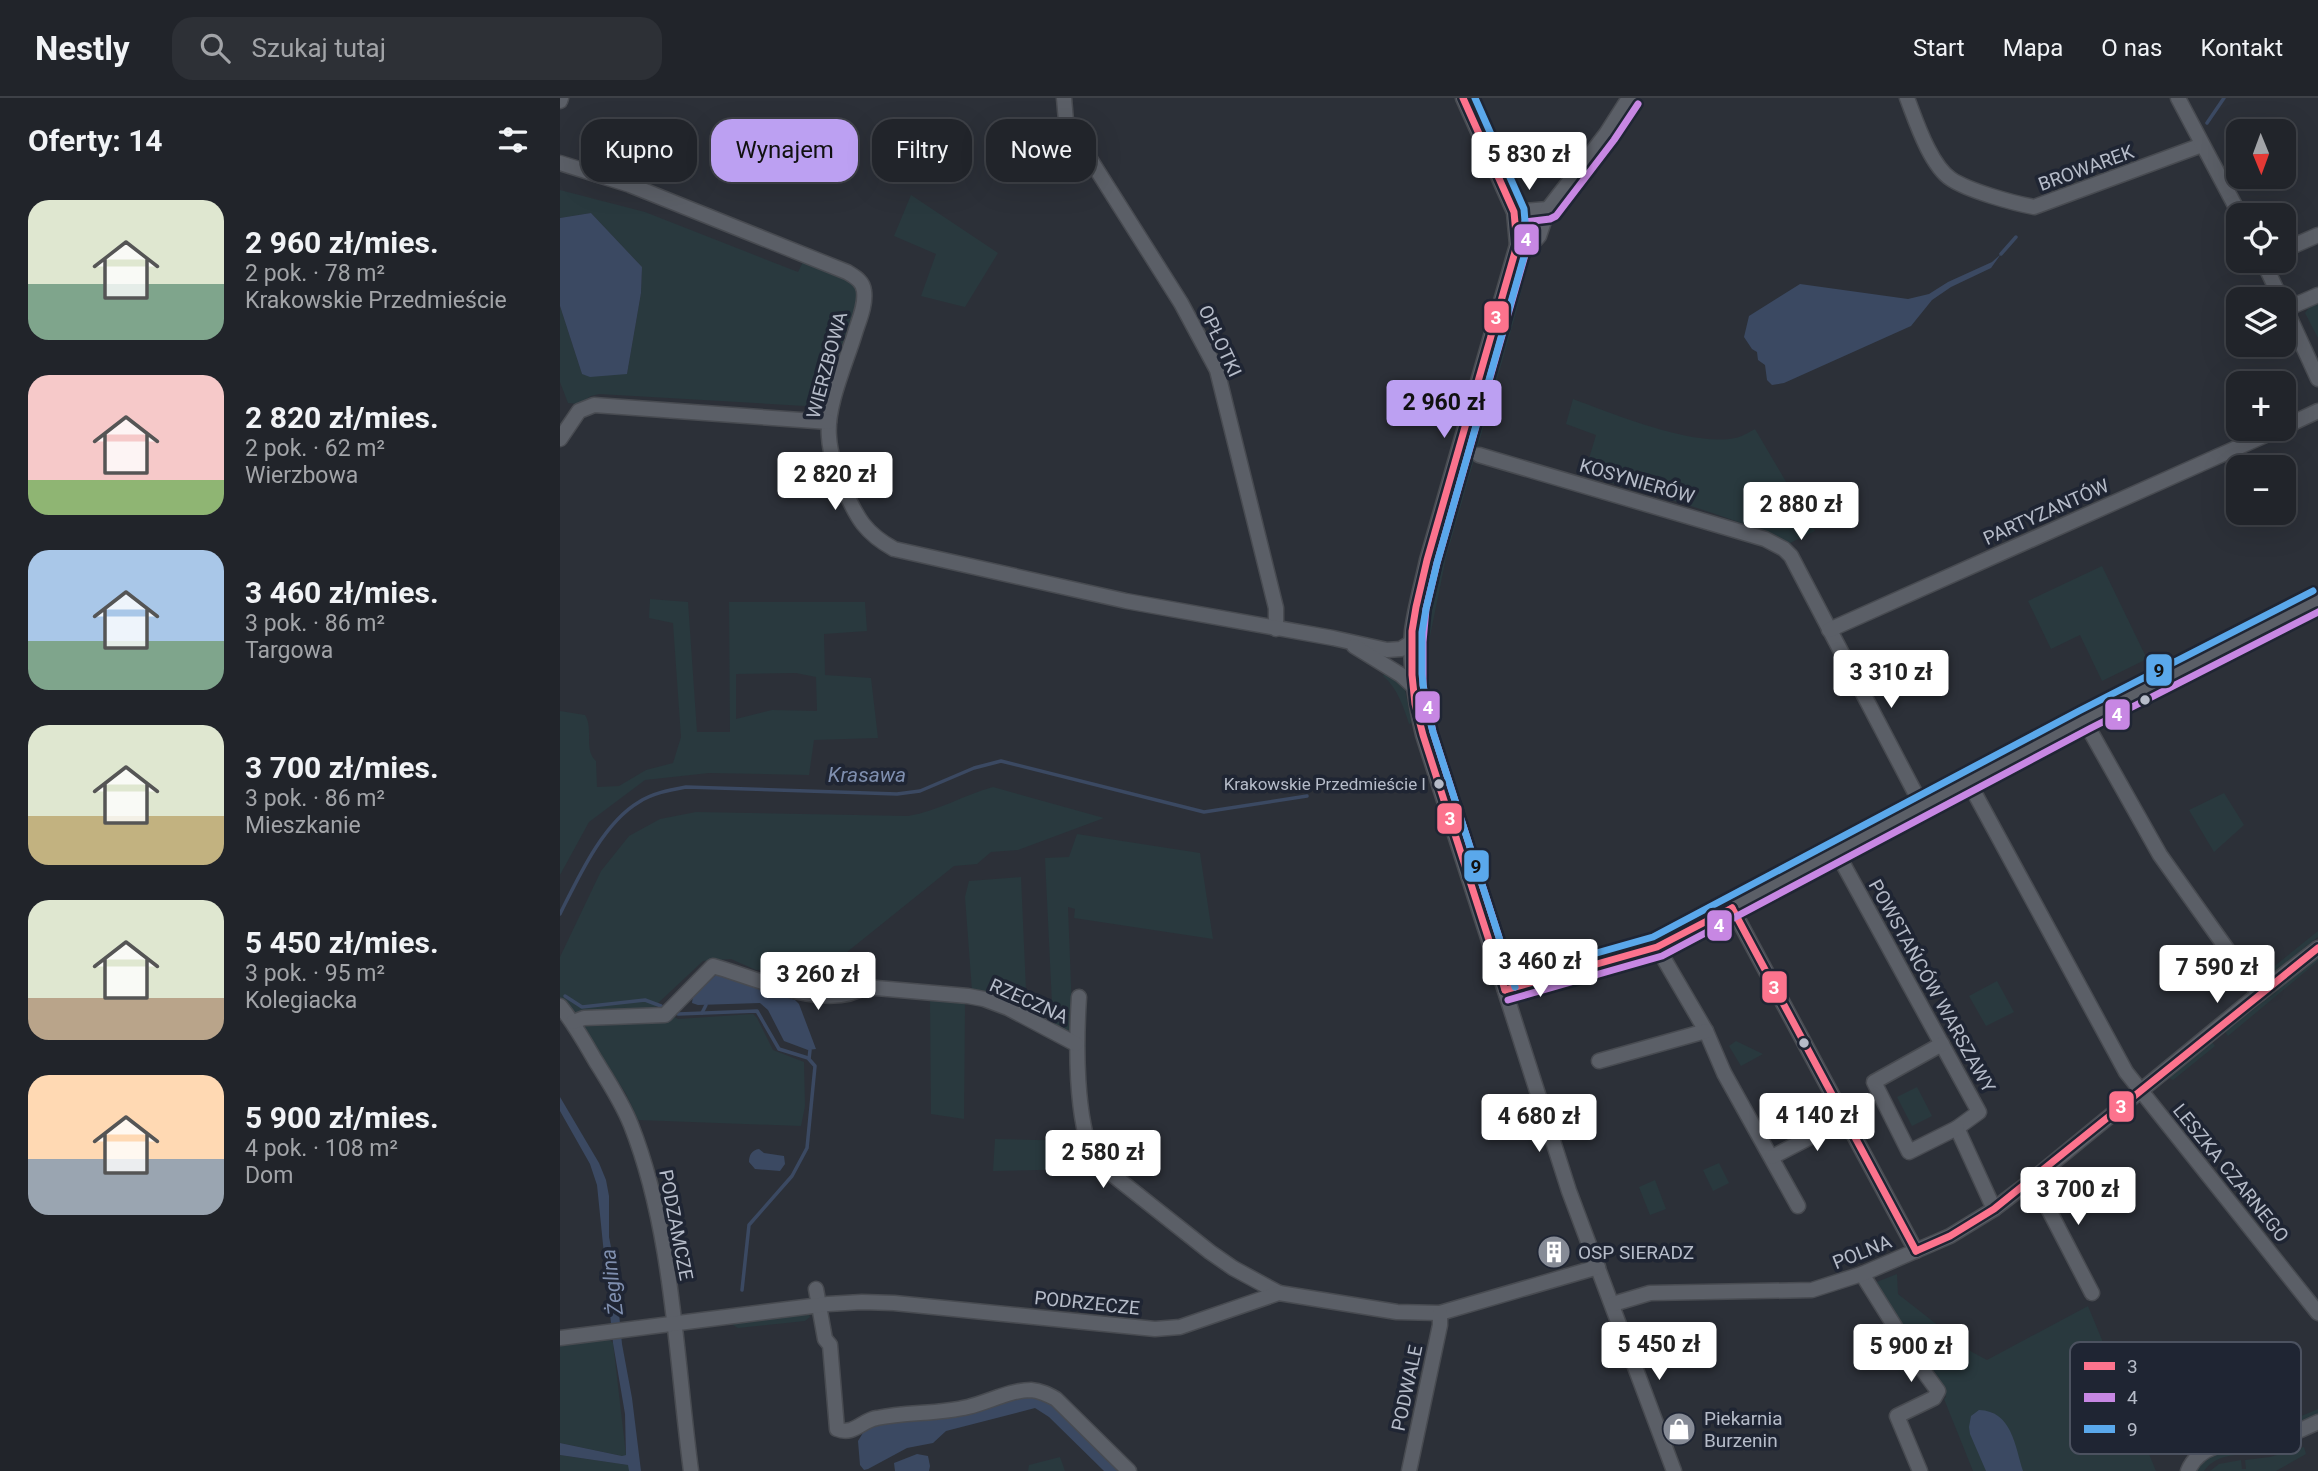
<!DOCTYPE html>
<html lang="pl">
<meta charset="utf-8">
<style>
:root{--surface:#21242a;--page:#2d3036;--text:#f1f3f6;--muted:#a2a4a8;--line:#3e4147;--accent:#bca0f2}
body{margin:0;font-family:Roboto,sans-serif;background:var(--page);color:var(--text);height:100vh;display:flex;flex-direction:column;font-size:26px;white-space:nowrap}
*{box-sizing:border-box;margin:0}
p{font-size:23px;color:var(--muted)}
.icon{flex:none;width:38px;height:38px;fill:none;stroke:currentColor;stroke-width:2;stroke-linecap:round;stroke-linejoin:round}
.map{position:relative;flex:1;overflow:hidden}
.drawer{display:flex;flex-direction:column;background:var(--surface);width:560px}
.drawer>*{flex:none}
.top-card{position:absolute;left:21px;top:21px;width:665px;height:63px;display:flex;gap:14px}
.needle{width:46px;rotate:179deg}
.buttons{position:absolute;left:1666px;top:21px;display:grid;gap:14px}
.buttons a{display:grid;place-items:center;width:70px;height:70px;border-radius:14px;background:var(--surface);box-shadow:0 7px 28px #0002,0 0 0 2px var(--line);font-size:35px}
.price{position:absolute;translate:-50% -60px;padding:0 16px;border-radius:7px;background:#fff;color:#222;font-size:23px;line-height:46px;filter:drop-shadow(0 2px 4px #0008)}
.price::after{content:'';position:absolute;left:50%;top:42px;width:21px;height:16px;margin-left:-10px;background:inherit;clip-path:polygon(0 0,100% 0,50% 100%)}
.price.selected{background:var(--accent);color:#111}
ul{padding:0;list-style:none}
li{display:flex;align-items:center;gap:21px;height:175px;padding:0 28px}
li span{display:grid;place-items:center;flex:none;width:196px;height:140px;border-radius:21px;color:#555}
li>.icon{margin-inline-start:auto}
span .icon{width:84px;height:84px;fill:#fffc;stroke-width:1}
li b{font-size:30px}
h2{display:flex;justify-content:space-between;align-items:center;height:84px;padding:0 28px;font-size:30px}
.pill{padding:0 24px;border-radius:21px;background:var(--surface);box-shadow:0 7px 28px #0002,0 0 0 2px var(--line);font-size:24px;line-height:63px}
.pill.selected{background:var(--accent);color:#111}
header{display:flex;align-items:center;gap:42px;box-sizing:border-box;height:98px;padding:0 35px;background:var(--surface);border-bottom:2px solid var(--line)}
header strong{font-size:33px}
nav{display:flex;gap:38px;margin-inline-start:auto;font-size:24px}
.search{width:490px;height:63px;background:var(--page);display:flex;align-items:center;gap:18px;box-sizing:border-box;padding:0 24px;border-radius:21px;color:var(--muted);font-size:26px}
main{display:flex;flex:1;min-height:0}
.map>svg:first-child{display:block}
.green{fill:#29393e;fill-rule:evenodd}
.water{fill:#3b4962}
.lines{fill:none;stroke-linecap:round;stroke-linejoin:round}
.stream{stroke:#3b4962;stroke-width:3.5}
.minor-casing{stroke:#484b51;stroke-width:17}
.minor{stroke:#5b5f67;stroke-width:14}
.bus-1-casing{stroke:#1f2533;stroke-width:12}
.bus-2-casing{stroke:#1f2533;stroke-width:12}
.bus-3-casing{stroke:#1f2533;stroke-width:12}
.bus-1{stroke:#fc738d;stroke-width:7}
.bus-2{stroke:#c787e3;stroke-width:7}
.bus-3{stroke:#5aa8eb;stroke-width:7}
.bus-dot{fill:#b6bcc9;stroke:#1f2533;stroke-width:2.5}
.labels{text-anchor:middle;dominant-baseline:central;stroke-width:7;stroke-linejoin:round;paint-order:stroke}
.bus-label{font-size:17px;fill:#b6bcc9;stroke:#1f2533;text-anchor:end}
.street-label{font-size:19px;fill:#b6bcc9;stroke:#1f2533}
.poi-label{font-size:19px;fill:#b6bcc9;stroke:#1f2533;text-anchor:start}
.water-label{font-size:21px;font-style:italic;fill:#7f8faf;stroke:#1f2533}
.key{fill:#1f2533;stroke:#4c5260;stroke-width:2}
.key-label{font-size:19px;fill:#b6bcc9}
.line-badge{stroke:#1f2533;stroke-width:2.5}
.badge-label{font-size:19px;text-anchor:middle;font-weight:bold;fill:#fff}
.pale-badge-label{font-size:19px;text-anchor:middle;font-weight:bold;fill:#111}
</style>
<header>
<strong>Nestly</strong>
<div class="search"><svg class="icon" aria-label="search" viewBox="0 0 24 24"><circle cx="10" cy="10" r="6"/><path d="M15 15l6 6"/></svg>Szukaj tutaj</div>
<nav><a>Start</a><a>Mapa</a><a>O nas</a><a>Kontakt</a></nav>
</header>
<main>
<section class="drawer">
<h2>Oferty: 14<svg class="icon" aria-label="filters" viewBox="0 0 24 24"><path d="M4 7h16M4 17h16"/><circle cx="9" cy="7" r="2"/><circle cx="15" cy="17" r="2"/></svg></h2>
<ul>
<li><span style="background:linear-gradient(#dfe7d0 60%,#7fa58c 0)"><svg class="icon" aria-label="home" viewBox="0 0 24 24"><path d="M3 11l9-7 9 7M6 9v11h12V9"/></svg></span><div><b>2 960 zł/mies.</b><p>2 pok. · 78 m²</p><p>Krakowskie Przedmieście</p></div></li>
<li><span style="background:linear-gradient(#f6c9c9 75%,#8fb573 0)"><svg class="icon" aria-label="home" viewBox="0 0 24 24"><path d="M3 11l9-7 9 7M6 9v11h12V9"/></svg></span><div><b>2 820 zł/mies.</b><p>2 pok. · 62 m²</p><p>Wierzbowa</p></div></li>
<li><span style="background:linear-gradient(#a9c7e8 65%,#7fa58c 0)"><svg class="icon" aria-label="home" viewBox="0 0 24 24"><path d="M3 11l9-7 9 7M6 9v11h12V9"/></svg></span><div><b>3 460 zł/mies.</b><p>3 pok. · 86 m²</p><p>Targowa</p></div></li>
<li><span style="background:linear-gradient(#dfe7d0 65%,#c2b280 0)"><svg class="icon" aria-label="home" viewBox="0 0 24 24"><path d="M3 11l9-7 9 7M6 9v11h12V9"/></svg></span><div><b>3 700 zł/mies.</b><p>3 pok. · 86 m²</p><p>Mieszkanie</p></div></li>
<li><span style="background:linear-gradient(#dfe7d0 70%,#b9a48a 0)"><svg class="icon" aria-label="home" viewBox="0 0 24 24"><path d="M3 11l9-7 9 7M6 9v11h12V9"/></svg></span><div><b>5 450 zł/mies.</b><p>3 pok. · 95 m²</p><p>Kolegiacka</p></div></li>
<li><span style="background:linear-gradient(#ffd9b3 60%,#9aa5b1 0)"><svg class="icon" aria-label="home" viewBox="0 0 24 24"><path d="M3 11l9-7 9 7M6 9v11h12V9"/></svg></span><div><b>5 900 zł/mies.</b><p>4 pok. · 108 m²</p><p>Dom</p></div></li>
</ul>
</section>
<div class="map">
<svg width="1758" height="1373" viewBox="0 0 1758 1373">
<rect width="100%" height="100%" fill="#2c3038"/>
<g class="green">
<path d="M0,92L85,114L238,174L243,164L288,182L295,189L298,200L262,309L39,296L31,298L19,306L8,305L0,284V208L22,276H67L81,195L82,169L31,115L0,120Z"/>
<path d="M351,97L438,155L405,209L361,198L376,156L334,138Z"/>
<path d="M965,154L970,158L956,215L886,460L868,548L866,553L863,554L859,552C861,495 881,440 896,386C918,309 940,232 963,156Z"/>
<path d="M1758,203V240L1745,215L1748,211L1747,208Z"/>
<path d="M1013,301C1054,316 1133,349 1175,340C1182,339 1189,334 1195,331L1255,433L1230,445C1164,415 1094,397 1024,377L1036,337L1006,326Z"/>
<path d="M1542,468L1587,561L1542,583L1520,537L1491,551L1468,503Z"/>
<path d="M90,501L128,504L137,634H170L169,504H305L307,533L264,536L265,577L311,580L318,640L254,642L249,677L149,675L85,682L29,724L0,777V613L25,617C34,631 23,651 36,663L37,689L59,688L86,672L113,665L121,639L113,525L89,520ZM236,575L256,579L257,613L212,612L176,621V576Z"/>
<path d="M826,574L844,587L852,624L849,626C844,610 837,589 823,578Z"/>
<path d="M433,689L544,720L458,752L431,754L417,766L394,768L261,875L222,871L196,872L171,861L143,863L95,908L118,921L193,916L197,920L213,952L244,964L245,1008L241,1028L78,1022L66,996L18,922L0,899V859L41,773L69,738L100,721L136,714L348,718C378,713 404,697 433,689Z"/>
<path d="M1664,695L1684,727L1654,754L1629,712Z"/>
<path d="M517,736L640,755L653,841L514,820L515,811L508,809L513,939L493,927L485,760L509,759Z"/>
<path d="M461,779L467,915L412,893L405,799L409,783Z"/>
<path d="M1758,833V839L1704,882L1701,879Z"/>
<path d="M1758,859V863L1668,938L1665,934Z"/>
<path d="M1437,883L1454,914L1426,928L1409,898Z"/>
<path d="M370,896L405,901L404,1021L371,1016Z"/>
<path d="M1176,943L1203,956L1181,968L1169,948Z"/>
<path d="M1652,944L1655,948L1613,982L1609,980Z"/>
<path d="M1357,989L1372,1018L1352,1028L1337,999Z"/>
<path d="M435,1041L519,1043L526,1067L523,1071L433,1073Z"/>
<path d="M1159,1065L1169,1085L1153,1093L1143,1072Z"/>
<path d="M1095,1082L1106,1111L1090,1117L1079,1089Z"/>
<path d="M1337,1176L1338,1196L1412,1254L1427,1262L1528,1208L1596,1373H1413L1384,1301L1386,1299L1309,1187Z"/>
<path d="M248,1214L250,1219L245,1223L178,1230L173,1227V1225Z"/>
<path d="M49,1241L53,1245L66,1357L62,1358L0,1345V1247Z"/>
<path d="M1758,1311V1316C1733,1328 1707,1336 1679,1338C1665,1338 1649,1335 1636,1336L1637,1330C1681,1336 1718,1329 1758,1311Z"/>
<path d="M1736,1340L1742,1344C1730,1347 1718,1352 1705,1354C1683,1358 1658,1353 1644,1373H1636L1647,1359L1667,1352L1700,1349Z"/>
<path d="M1744,1349L1746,1356L1716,1373H1650L1659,1366L1681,1362L1682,1371H1686L1685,1362L1710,1359Z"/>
<path d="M0,1357L69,1367V1373H0Z"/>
<path d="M500,1359L505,1373H468L469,1367Z"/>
</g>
<g class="water">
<path d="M31,115L82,169L81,195L67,276L30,279L22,276L0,208V120Z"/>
<path d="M1441,156L1431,170L1391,189L1372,202L1351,228L1224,285L1212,287L1207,282L1205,267L1198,262L1197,254L1192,251L1184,239L1189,218L1240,186L1348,201L1369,196L1388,184L1432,164Z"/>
<path d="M156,877L235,902L239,906L256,951L248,952L224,943L208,912L200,905L138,907L132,905L133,898Z"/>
<path d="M0,999L39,1065L46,1082L49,1098V1139L54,1164L62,1246L72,1300L81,1373H69L68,1367L0,1357V1345L62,1358L66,1357L65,1316L53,1245L37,1087L30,1066L0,1013Z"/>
<path d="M199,1051L204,1055L224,1058L225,1066L220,1073L195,1071L189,1064C189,1057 192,1052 199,1051Z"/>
<path d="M463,1298H476L490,1305L556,1366L559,1373H544L489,1319L475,1310L386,1333L373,1345L347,1350L308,1371L304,1372L300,1367L298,1343L309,1325Z"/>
<path d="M1419,1312C1452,1313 1455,1348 1463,1373H1426L1410,1336L1409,1329L1411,1318Z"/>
<path d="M357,1356L368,1358L370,1368L369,1373H335L334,1365Z"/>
</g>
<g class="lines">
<g class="stream">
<path d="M1647,25L1664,0"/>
<path d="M1441,156L1456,139"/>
<path d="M0,816C18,780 43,725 79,704C93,695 110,692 126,689L337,696L360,693L414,670L441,663L644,714L747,698"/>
<path d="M5,898L22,909L85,902L101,908"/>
<path d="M142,915L146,907"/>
<path d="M118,916L197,913L219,951L248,960L255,968L247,1050L232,1078L189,1127L182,1192"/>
<path d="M249,961L250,952"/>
</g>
<defs>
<g id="minor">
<path d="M504,0L506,23L621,205L657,272L716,510V531"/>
<path d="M903,0L954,114L957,147L867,462C862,486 855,509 852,533C849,568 855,603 863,637L1009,1093L1114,1373"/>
<path d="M1347,0C1356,23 1370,67 1391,81C1409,93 1453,105 1474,109L1642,47"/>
<path d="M1618,0L1680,117"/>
<path d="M0,3L1,0"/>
<path d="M0,65L70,87L287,174C295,179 303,183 304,193C306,207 299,222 295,235C286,265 266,308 269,339C270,357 277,374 284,391C297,420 305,435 334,451L566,503L773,540L827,552L841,551L852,544"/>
<path d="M954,114L988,111"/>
<path d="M957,147L965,148L972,146L979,138L988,111L1046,36L1069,0"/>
<path d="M1724,152L1758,137"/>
<path d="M1703,163L1721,201"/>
<path d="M1724,207L1758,281"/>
<path d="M1726,211L1758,197"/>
<path d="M1724,329L1758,313"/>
<path d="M0,341L19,313L34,307L269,324"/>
<path d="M919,357L1205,441L1224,451L1231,458L1362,708"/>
<path d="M1269,532L1719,331"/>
<path d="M794,548L841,577L853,588"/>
<path d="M1524,622L1600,757L1699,896"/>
<path d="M1408,683L1566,974L1758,1215"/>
<path d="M1276,753L1419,1014L1397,1030L1434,1111"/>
<path d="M1172,810L1356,1153"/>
<path d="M1097,849L1146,933L1164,975L1238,1108"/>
<path d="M945,892L1097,849L1524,622L1758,502"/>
<path d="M519,899C516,945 515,1020 534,1062L650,1154L673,1170L719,1195"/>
<path d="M0,908C14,925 24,943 35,962C48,983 62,1004 71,1027C113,1133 116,1261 131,1373"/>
<path d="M13,924L24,920L105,917L153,868C193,879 267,914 305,889L408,898L424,901L448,910L516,946"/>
<path d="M1382,946L1314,984L1349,1054L1397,1030"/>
<path d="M1039,963L1146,933"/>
<path d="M1212,1059L1287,1020"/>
<path d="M1472,1082L1479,1093L1532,1195"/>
<path d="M1302,1176L1359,1267L1378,1293L1374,1300L1337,1318L1360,1373"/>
<path d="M256,1191L265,1241L270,1247L277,1331C294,1338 302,1322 317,1320C347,1314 379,1316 408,1309C429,1304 450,1292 471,1292C481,1293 487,1296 496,1301L569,1373"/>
<path d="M1053,1206L1090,1195L1252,1192L1302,1176L1390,1138L1434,1111L1472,1082L1690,903L1758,850"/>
<path d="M0,1240L268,1206L302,1204L334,1205L595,1231L620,1229L719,1195L837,1214L880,1215L1038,1169"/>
<path d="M849,1373L880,1227V1215"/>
<path d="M1628,1373C1643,1337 1690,1347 1722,1339C1734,1335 1746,1330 1758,1324"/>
</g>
</defs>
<use href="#minor" class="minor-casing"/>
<use href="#minor" class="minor"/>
<defs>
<g id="bus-1">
<path d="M903,0L954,114L957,147L867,462L856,509L852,533V577L855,606L863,637L945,892"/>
<path d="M1172,810L1356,1153"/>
<path d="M945,892L1097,849L1172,810"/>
<path d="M1356,1153L1390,1138L1434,1111L1758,850"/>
</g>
<g id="bus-2">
<path d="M955,889L873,634L863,587V544L866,511L877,465L967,150L965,124L990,121L996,118L1054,42L1078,6"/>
<path d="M948,902L1102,858L1529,631L1758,514"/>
</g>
<g id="bus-3">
<path d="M915,0L964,111L967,148L877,465L866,511L862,534V576L865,604L873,634L955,889"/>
<path d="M942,882L1093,839L1519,613L1753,493"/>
</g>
</defs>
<use href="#bus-1" class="bus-1-casing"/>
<use href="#bus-2" class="bus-2-casing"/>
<use href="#bus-3" class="bus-3-casing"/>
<use href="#bus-1" class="bus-1"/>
<use href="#bus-2" class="bus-2"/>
<use href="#bus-3" class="bus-3"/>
</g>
<defs>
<symbol id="building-disc" viewBox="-11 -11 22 22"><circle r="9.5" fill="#868b96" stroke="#1f2533"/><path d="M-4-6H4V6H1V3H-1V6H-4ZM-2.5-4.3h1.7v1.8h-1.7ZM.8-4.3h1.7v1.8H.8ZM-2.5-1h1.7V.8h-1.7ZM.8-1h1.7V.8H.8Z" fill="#fff"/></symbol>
<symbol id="shop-disc" viewBox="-11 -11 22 22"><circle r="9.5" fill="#868b96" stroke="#1f2533"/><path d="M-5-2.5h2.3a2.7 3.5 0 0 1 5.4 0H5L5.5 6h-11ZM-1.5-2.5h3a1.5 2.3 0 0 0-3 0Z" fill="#fff"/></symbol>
</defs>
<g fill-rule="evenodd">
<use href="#building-disc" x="975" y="1135" width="38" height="38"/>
<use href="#shop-disc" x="1100" y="1312" width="38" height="38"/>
</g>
<g class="bus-dot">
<circle cx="1585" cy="602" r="6"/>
<circle cx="879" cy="686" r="6"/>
<circle cx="1244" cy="945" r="6"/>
</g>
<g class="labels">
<g class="bus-label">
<text x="866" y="686">Krakowskie Przedmieście I</text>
</g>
<g class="street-label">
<text transform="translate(1526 70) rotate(-20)">BROWAREK</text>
<text transform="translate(660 243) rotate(65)">OPŁOTKI</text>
<text transform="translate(267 267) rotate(-75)">WIERZBOWA</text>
<text transform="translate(1077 383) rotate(16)">KOSYNIERÓW</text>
<text transform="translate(1486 414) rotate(-24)">PARTYZANTÓW</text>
<text transform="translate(1372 888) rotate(61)">POWSTAŃCÓW WARSZAWY</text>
<text transform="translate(469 903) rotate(24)">RZECZNA</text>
<text transform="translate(1671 1075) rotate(51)">LESZKA CZARNEGO</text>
<text transform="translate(116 1127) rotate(79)">PODZAMCZE</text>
<text transform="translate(1302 1154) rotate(-22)">POLNA</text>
<text transform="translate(527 1205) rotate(6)">PODRZECZE</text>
<text transform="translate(847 1290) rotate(-78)">PODWALE</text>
</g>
<g class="poi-label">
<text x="1018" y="1154">OSP SIERADZ</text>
<text x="1144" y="1320">Piekarnia<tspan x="1144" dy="22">Burzenin</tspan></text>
</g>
<g class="water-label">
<text x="307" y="677">Krasawa</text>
<text transform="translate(52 1184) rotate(-97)">Żeglina</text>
</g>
</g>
<rect x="1510" y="1244" width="231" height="112" rx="10" class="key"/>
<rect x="1524" y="1264" width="31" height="8" fill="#fc738d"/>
<rect x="1524" y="1295" width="31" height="9" fill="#c787e3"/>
<rect x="1524" y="1327" width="31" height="8" fill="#5aa8eb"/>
<g class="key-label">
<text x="1567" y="1275">3</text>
<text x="1567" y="1306">4</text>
<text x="1567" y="1338">9</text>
</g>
<g class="line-badge">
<rect x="953" y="125" width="27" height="33" rx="7" fill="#c787e3"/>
<rect x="923" y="202" width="27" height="34" rx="7" fill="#fc738d"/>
<rect x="1585" y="555" width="28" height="34" rx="7" fill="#5aa8eb"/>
<rect x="854" y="592" width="27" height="34" rx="7" fill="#c787e3"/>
<rect x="1544" y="600" width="27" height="33" rx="7" fill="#c787e3"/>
<rect x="876" y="704" width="27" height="33" rx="7" fill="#fc738d"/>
<rect x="903" y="751" width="27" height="34" rx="7" fill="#5aa8eb"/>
<rect x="1146" y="811" width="27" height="33" rx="7" fill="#c787e3"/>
<rect x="1201" y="872" width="27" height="34" rx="7" fill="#fc738d"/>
<rect x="1548" y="992" width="27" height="33" rx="7" fill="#fc738d"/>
</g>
<g class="badge-label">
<text x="966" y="148">4</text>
<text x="936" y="226">3</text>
<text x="868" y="616">4</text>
<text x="1557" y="623">4</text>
<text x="890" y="727">3</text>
<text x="1159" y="834">4</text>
<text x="1214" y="896">3</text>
<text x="1561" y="1015">3</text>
</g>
<g class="pale-badge-label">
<text x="1599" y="579">9</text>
<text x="916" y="775">9</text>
</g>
</svg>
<div class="buttons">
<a><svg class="needle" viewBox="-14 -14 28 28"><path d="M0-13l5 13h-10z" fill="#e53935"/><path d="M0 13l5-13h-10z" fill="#a2a4a8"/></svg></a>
<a><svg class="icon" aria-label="locate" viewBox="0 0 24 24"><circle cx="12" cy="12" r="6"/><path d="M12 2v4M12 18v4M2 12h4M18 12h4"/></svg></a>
<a><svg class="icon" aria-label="layers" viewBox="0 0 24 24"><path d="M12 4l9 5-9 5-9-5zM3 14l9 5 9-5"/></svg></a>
<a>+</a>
<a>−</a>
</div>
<b class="price" style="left:969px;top:94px">5 830 zł</b>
<b class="price selected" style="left:884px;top:342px">2 960 zł</b>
<b class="price" style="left:275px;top:414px">2 820 zł</b>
<b class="price" style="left:1241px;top:444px">2 880 zł</b>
<b class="price" style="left:1331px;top:612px">3 310 zł</b>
<b class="price" style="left:980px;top:901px">3 460 zł</b>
<b class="price" style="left:1657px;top:907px">7 590 zł</b>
<b class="price" style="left:258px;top:914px">3 260 zł</b>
<b class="price" style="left:1257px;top:1055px">4 140 zł</b>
<b class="price" style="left:979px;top:1056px">4 680 zł</b>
<b class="price" style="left:543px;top:1092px">2 580 zł</b>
<b class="price" style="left:1518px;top:1129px">3 700 zł</b>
<b class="price" style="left:1099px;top:1284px">5 450 zł</b>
<b class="price" style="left:1351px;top:1286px">5 900 zł</b>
<div class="top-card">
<a class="pill">Kupno</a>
<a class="pill selected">Wynajem</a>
<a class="pill">Filtry</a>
<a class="pill">Nowe</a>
</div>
</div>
</main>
